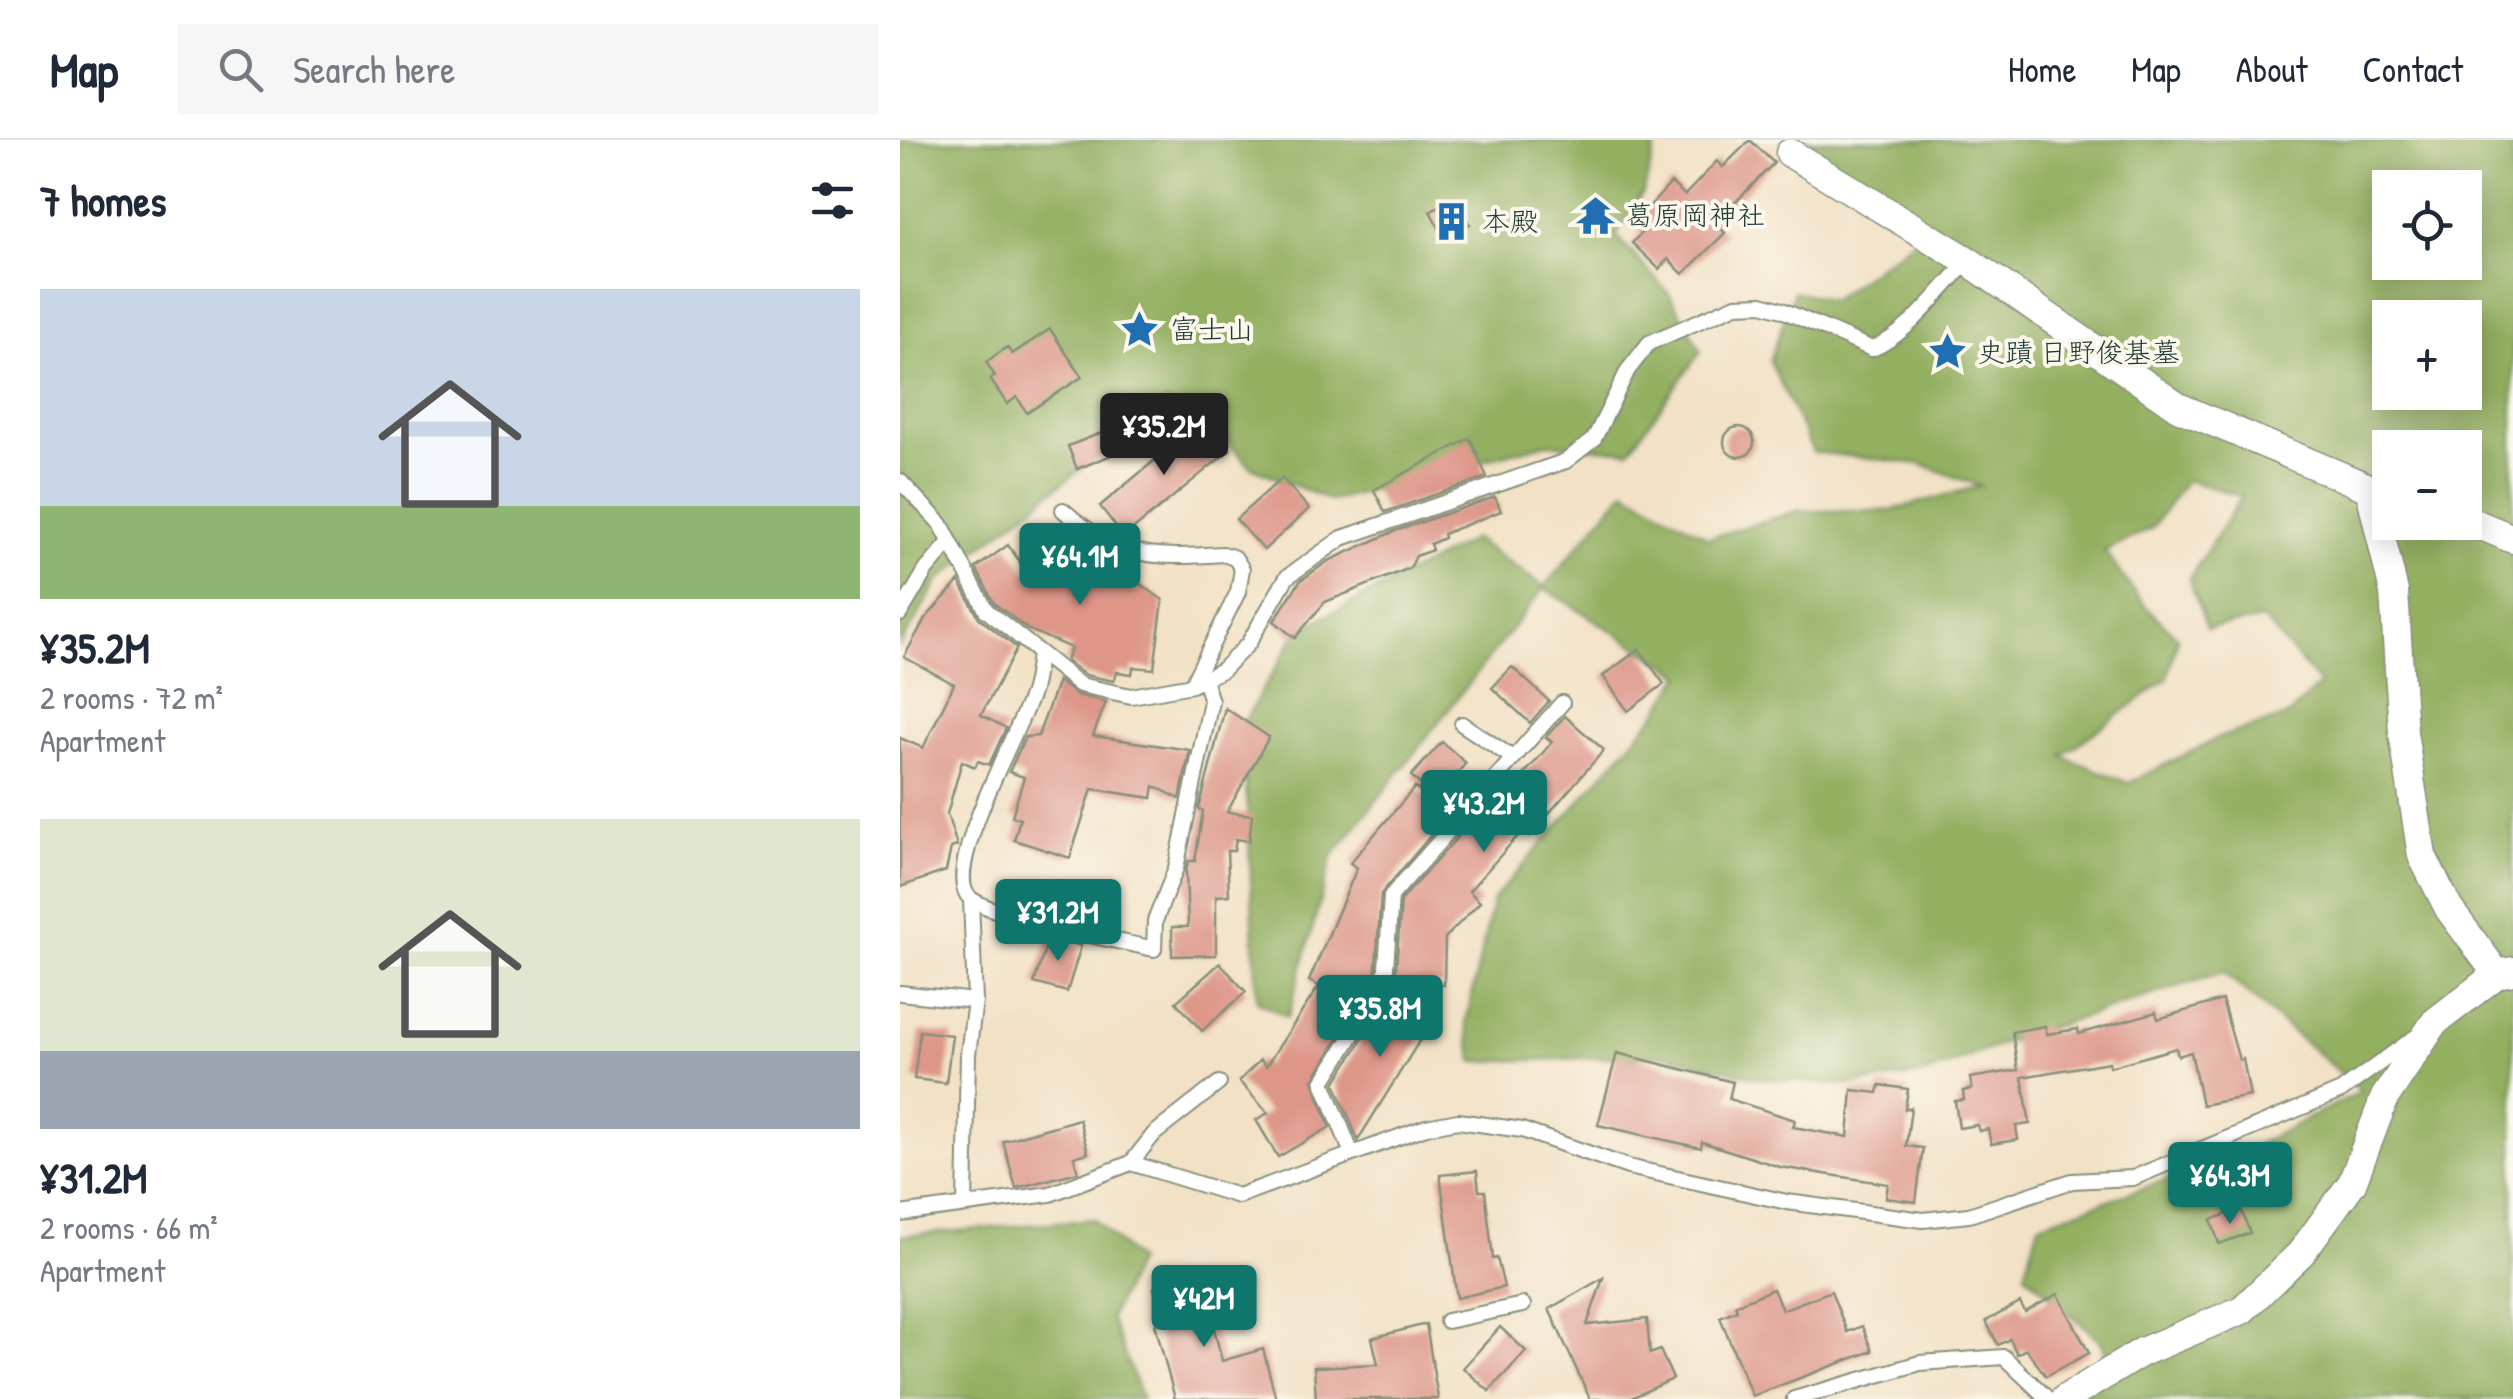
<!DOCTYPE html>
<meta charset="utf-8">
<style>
:root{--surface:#fff;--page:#f6f6f7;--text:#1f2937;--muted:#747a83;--line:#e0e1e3;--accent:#0f766e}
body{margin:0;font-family:"Patrick Hand","Klee One",sans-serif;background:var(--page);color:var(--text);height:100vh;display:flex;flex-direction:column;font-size:38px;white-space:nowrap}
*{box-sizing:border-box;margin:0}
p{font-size:32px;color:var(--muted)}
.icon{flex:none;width:55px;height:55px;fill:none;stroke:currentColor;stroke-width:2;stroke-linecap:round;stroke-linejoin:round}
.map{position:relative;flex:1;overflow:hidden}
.panel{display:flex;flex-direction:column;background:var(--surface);width:900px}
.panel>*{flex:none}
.buttons{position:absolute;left:1472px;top:30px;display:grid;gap:20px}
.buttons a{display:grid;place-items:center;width:110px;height:110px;border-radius:0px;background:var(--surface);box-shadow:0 5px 25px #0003;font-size:50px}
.price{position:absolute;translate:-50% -85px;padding:0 22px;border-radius:10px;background:var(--accent);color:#fff;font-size:32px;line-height:65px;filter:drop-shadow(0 2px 5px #0008)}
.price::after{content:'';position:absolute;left:50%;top:60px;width:30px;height:22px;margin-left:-15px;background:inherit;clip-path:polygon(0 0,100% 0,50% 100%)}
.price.on{background:#222;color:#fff}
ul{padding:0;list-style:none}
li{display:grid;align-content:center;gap:20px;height:530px;padding:0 40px}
li span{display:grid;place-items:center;height:310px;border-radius:0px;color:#555}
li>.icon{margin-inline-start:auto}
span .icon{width:180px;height:180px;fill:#fffc;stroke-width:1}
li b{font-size:42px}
h2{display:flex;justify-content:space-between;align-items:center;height:120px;padding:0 40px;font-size:42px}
header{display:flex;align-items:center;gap:60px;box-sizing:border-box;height:140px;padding:0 50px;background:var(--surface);border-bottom:2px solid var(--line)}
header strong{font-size:48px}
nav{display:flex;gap:55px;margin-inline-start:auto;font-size:35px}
.search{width:700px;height:90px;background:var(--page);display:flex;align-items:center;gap:25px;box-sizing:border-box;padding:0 35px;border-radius:0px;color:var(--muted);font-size:38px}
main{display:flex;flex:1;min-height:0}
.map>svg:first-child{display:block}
.forest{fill:#93af61;stroke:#59764a;stroke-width:2.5;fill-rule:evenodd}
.building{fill:#dd9688}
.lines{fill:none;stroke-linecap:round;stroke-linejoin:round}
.lane-casing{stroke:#888f7c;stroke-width:18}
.street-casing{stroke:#888f7c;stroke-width:31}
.lane{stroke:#fff;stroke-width:14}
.street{stroke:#fff;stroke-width:28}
.labels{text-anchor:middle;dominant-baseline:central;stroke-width:8;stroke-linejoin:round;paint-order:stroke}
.poi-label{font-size:28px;fill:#1f3d34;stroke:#fbf7ec;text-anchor:start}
</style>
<header>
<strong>Map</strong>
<div class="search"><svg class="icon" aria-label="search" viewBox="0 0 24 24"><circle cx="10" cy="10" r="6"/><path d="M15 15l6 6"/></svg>Search here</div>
<nav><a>Home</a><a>Map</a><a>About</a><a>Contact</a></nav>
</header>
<main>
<section class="panel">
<h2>7 homes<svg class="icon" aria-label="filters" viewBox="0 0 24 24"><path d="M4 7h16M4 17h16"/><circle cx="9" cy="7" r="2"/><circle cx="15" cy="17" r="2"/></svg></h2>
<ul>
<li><span style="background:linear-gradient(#c9d6e8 70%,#8fb573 0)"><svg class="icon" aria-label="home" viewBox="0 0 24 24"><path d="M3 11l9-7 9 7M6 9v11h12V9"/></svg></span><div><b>¥35.2M</b><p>2 rooms · 72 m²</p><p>Apartment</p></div></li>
<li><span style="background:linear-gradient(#dfe7d0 75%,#9aa5b1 0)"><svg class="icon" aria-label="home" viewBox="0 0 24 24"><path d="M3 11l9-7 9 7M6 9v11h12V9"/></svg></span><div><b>¥31.2M</b><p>2 rooms · 66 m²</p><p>Apartment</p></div></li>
</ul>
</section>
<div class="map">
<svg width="1613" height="1259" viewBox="0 0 1613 1259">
<rect width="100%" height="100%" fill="#fbf7ec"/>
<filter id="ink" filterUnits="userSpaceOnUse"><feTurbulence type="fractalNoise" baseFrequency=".01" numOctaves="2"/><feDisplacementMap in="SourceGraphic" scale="20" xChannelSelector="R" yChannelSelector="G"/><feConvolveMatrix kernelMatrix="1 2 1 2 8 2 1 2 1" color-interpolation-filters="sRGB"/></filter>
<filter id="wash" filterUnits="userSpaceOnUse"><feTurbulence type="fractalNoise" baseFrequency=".0048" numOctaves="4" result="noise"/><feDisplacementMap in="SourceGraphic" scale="40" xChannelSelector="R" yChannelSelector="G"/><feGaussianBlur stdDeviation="2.25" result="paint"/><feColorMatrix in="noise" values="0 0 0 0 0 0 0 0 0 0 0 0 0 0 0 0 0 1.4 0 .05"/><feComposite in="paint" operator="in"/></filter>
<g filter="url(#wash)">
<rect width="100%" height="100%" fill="#f2e1c5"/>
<g class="forest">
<path d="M0,0H757L744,51L716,95L769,154L801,211L729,311L647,303L431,361L351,327L309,282L266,262L39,440L0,506Z"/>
<path d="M896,0H1613V1259H1147L1157,1245L1207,1216L1201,1201L1125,1133L1139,1084L1333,1017L1461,951L1323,832L1115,899L1025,934L950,945L859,938L766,915L574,922L566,882L593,760L757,573L782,535L644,448L432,717L388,877L357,861L343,583L398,491L574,399L644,447L725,350L809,398L897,371H989L1080,346L1021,324L913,312L870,221L894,151L931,160L1020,96ZM1490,48H1565V122H1490ZM1490,178H1565V252H1490ZM1490,308H1565V382H1490ZM1286,340L1342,356L1289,439L1307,488L1363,479L1420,544L1388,576L1321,597L1228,643L1162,616L1267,539L1278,498L1244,465L1204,411L1252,388Z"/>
<path d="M194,1079L237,1121L210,1178L242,1259H0V1096Z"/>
</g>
<g id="blocks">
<g class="building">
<path d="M850,0L874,23L815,83L825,93L783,134L768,119L759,129L732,103L742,92L735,82L771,43L785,55L817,21L823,27Z"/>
<path d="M553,58L570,84L545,99L530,71Z"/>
<path d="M150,189L182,237L127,273L117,257L107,264L90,239L95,236L86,222L107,207L112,214Z"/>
<path d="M244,276L253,298L177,329L168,306Z"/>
<path d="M302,281L330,310L224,397L200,366Z"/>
<circle cx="839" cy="302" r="15"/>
<path d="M570,298L587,337L485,372L474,350Z"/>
<path d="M382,338L409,369L364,410L336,379Z"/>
<path d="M595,357L601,371L543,394L544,398L530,404L532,410L516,416L510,428L425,462L395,498L374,481L400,441L428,421L495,391Z"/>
<path d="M167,393L263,460L254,529L233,527L232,534L217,532L214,541L185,535L166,521L171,508L127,489L94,463L76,428L108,405L133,440Z"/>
<path d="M59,441L79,478L117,508L81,575L106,588L89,625L78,621L75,627L62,621L47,674L57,706L51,708L46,731L0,747V598L23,608L54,544L4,517L25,479Z"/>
<path d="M739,509L764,544L728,571L703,536Z"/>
<path d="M612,527L649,561L630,583L592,548Z"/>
<path d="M158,541L177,555L206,562L193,596L290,610L280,659L254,646L252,658L192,649L170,718L114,700L120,679L112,676L124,637L109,632L125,597L138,596Z"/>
<path d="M325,568L369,597L327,672L352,675L349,701L336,699L334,711H327L329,755L316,756V815L272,816V787H288L286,731L288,721H295L303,671L299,669Z"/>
<path d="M665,576L704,610L630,695L624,689L569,751L580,762L545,798L544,845H495L501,760L565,689L570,693L635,622L652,602L646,597Z"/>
<path d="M542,602L566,623L535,658L511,636Z"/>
<path d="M515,647L548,675L481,754L475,839L413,940L430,987L378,1017L356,980L368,973L339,941L360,920L366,926L419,846L409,841L457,728L450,723Z"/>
<path d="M149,796L181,806L167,852L134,843Z"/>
<path d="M320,823L346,852L302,891L276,862Z"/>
<path d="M491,853L533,879L458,1000L435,943Z"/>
<path d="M1322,860L1339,920L1343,919L1350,956L1302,965L1291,912L1278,916L1276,908L1210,927L1209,922L1122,937L1130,984L1116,986L1118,1000L1091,1004L1088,989L1079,991L1077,985L1059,988L1055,961L1064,960L1063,951L1072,949L1070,938L1118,930L1112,892L1145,886L1147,894L1178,889L1179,894L1256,872L1258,879Z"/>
<path d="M20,891L52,895L46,943L14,939Z"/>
<path d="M717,913L833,942L829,959L895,980L893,987L948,997L952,950L978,953L980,945L1008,949L1005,969L1011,968L1006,1006L1023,1008L1016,1062L986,1058L988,1044L880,1027L802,1002L801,1008L698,985Z"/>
<path d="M179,979L188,1013L174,1017L178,1032L116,1048L103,1001Z"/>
<path d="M577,1031L579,1051H585L593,1119L597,1118L604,1147L557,1158L540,1035Z"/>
<path d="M1341,1069L1350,1093L1319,1104L1311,1080Z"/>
<path d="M301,1135L322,1221L363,1209L376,1259H275L255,1184L263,1183L254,1148Z"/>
<path d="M703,1138L687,1185L747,1179L750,1214L760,1210L773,1239L729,1259H690L649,1169Z"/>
<path d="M873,1149L882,1170L931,1151L947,1192L962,1186L972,1211L852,1256L820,1177L837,1170L835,1165Z"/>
<path d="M1158,1154L1189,1213L1146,1236L1126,1209L1117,1214L1110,1199L1098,1205L1086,1181L1120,1163L1125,1172Z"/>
<path d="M526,1184L538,1259H416L414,1227L478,1224L472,1198Z"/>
<path d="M600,1187L626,1211L589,1251L563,1228Z"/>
</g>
</g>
</g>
<g filter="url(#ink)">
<use href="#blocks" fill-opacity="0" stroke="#888f7c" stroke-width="2.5"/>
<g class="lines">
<defs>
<g id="lane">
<path d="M0,341L41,384L86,470L180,545L231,556L292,545L322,530L348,504L387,437L442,398L666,321L694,299L728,230L749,203L836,165L862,164L882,170L972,209C1010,193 1040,150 1068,121"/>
<path d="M163,370C218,418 251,419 323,414L335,418L342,429L338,452L292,544"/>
<path d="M0,474L26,430L50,402"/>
<path d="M139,515C137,527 136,541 132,553C121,588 39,732 70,758C92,777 219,801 254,809L255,781L276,728L311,561L304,539"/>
<path d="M562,584L613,618"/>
<path d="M0,853L75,861"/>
<path d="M452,1014L423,942L485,842L491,756L662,563"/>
<path d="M231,1023L254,994L319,943"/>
<path d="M65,1065L68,914L75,861L71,760"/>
<path d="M0,1074L150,1054L231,1023L338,1056L526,987L558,981L622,990L728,1027L887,1062L1023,1080L1069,1075L1172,1041L1233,1038L1441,951L1514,898"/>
<path d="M547,1181L623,1165"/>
<path d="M894,1259L1020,1223L1104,1217L1148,1259"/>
</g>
<g id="street">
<path d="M890,13L1068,121L1278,267L1490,357"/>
<path d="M1470,351L1494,452L1503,592L1522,716L1549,769L1597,834"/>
<path d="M1565,379L1613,399"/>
<path d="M1165,1259L1242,1212L1342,1170L1401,1113L1452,1043L1485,957L1535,882L1597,834L1613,831"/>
</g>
</defs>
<use href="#lane" class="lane-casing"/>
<use href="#street" class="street-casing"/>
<use href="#lane" class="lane"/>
<use href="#street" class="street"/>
</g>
</g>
<defs>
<symbol id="temple-bare" viewBox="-9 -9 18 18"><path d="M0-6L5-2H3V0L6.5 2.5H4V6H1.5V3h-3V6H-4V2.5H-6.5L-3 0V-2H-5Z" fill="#1f6fb2" stroke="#fbf7ec" stroke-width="2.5" paint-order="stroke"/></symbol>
<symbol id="building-bare" viewBox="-9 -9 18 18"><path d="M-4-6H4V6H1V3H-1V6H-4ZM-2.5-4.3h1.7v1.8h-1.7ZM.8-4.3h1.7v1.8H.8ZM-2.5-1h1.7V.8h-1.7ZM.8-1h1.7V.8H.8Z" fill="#1f6fb2" stroke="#fbf7ec" stroke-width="2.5" paint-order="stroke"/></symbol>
<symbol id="sight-bare" viewBox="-9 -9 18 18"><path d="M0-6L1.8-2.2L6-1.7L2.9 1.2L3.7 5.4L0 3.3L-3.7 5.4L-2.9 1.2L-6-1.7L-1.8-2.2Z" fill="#1f6fb2" stroke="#fbf7ec" stroke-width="2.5" paint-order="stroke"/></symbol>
</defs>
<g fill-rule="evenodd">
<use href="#temple-bare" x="668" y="48" width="55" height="55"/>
<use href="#building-bare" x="524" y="54" width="55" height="55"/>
<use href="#sight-bare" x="212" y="162" width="55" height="55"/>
<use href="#sight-bare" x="1020" y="184" width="55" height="55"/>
</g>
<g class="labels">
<g class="poi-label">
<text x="725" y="75">葛原岡神社</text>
<text x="582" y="81">本殿</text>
<text x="270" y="189">富士山</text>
<text x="1077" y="212">史蹟 日野俊基墓</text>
</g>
</g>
</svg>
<div class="buttons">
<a><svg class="icon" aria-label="locate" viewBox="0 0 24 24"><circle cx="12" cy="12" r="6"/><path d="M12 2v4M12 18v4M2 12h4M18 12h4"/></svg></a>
<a>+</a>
<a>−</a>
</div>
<b class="price on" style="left:264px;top:338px">¥35.2M</b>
<b class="price" style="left:180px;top:468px">¥64.1M</b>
<b class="price" style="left:584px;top:715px">¥43.2M</b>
<b class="price" style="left:158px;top:824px">¥31.2M</b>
<b class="price" style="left:480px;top:920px">¥35.8M</b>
<b class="price" style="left:1330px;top:1087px">¥64.3M</b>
<b class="price" style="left:304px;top:1210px">¥42M</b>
</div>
</main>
